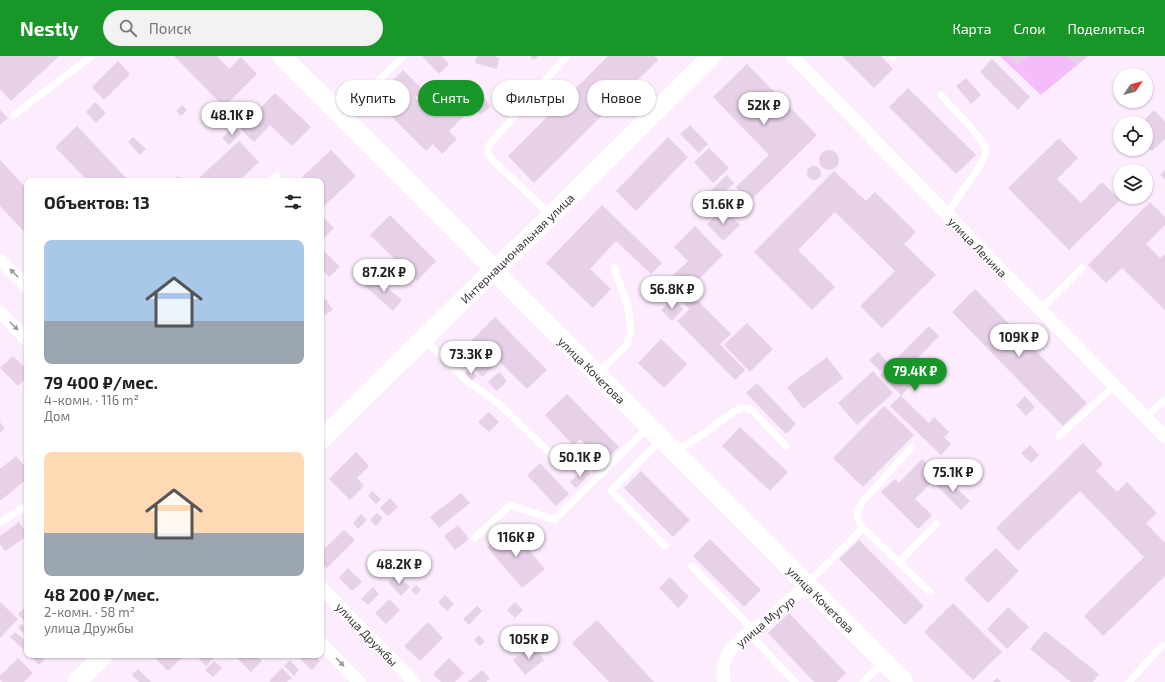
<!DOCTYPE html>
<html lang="ru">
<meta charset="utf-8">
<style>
:root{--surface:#fff;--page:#f2f2f2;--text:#222;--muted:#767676;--accent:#199628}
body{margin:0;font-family:"Exo 2",sans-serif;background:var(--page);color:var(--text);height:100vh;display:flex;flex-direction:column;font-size:15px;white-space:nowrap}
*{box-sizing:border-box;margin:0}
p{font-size:13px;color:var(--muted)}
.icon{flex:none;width:22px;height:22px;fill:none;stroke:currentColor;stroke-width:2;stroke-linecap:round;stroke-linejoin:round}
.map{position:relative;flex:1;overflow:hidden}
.details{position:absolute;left:24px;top:122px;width:300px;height:480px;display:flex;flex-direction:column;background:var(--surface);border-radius:8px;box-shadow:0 1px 3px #0004}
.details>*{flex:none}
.hud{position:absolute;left:336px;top:24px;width:380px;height:36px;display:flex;gap:8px}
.needle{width:26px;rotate:55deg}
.tools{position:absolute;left:1113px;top:12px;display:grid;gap:8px}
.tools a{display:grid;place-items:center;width:40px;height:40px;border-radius:50%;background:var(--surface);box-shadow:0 1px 3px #0004;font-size:20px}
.price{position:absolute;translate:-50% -34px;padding:0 9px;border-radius:14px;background:#fff;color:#222;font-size:13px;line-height:26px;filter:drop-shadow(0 1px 2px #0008)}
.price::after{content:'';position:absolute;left:50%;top:24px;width:12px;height:9px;margin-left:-6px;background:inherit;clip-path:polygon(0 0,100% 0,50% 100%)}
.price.selected{background:var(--accent);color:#fff}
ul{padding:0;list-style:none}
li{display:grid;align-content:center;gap:8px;height:212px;padding:0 20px}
li span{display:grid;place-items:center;height:124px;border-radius:8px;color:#555}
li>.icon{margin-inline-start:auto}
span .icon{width:72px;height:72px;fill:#fffc;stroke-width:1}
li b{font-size:17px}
h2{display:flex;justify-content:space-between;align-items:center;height:48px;padding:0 20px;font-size:17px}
.tag{padding:0 14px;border-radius:18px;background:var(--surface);box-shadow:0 1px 3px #0004;font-size:14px;line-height:36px}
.tag.selected{background:var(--accent);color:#fff}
header{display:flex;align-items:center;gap:24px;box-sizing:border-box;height:56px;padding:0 20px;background:var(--accent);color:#fff}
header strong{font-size:19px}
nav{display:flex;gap:22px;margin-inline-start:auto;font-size:14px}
.search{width:280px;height:36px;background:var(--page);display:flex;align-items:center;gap:10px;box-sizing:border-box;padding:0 14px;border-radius:22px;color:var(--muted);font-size:15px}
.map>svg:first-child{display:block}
.green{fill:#f4bcf8}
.building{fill:#e7d1e8}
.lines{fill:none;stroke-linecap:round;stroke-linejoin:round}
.lane{stroke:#fff;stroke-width:7}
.street{stroke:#fff;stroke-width:13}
.secondary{stroke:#fff;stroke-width:19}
.oneway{fill:#9d989d}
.labels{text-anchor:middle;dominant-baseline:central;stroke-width:3;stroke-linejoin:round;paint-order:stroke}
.street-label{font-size:12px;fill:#3b323b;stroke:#fff}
</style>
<header>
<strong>Nestly</strong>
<div class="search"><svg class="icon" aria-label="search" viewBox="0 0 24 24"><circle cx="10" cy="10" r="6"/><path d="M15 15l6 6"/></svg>Поиск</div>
<nav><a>Карта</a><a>Слои</a><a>Поделиться</a></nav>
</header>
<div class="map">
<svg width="1165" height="626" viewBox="0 0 1165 626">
<rect width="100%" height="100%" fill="#fdebfe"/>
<path class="green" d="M1000,0H1088L1041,39Z"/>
<g class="building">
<path d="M0,0H59L11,45L0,33Z"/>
<path d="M174,0H217L229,13L241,1L257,18L224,51Z"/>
<path d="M422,0H442L449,8L439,18Z"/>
<path d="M477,0H494L499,2L497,13L475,7Z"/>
<path d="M530,0H539L534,4Z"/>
<path d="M608,0H655L658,4L534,127L508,100Z"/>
<path d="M842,0H881L893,13L874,32Z"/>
<path d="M1009,0H1028L1018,10Z"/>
<path d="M1067,0H1086L1077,9Z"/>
<path d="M992,3L1030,41L1018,54L980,16Z"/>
<path d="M118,5L130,18L104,44L92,31Z"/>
<path d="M747,8L817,79L750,145L736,131L769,99L713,41Z"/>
<path d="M403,14L423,34L415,42L428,56L445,39L465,59L449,75L457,83L442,98L433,88L426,95L374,43Z"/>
<path d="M966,22L981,39L971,48L956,30Z"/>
<path d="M462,24L475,35L469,42L456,32Z"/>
<path d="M908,32L976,99L956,118L889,51Z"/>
<path d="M275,37L311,71L292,90L270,69L254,86L240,73Z"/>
<path d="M482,40L491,50L481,59L472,49Z"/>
<path d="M95,46L106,57L96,67L86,56Z"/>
<path d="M182,49L187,54L181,60L176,55Z"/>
<path d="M0,54L8,62L0,69Z"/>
<path d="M1154,54L1165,66V83L1152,95L1146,89V67H1141Z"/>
<path d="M690,69L708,88L699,97L680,78Z"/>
<path d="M77,70L129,125H88L55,91Z"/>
<path d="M235,70L241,77L229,89L222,82Z"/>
<path d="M133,81L146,93L140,99L128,86Z"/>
<path d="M668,81L688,101L636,155L616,135Z"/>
<path d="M1059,82L1078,102L1057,123L1081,147L1102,126L1120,144L1069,194L1008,132Z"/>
<path d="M239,85L259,106L239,125H204L200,121Z"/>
<path d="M709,92L729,112L713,127L694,106Z"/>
<path d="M331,94L356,120L321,153V125H298Z"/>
<circle cx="829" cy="104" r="10"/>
<path d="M0,104L27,133V179L0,150Z"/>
<circle cx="814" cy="117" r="7"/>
<path d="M1165,114V123L1160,119Z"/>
<path d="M834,115L866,145L875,136L916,176L904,188L936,219L882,272L860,250L895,215L835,156L798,194L835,231L812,254L754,196Z"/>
<path d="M727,119L734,127L711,149L704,141Z"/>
<path d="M178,120L183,125H172Z"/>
<path d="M1150,146L1165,161V169L1146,188L1160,202L1165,198V254L1122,212L1106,227L1088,209Z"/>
<path d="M602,149L662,207L651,218L616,185L590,213L611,233L593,252L546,207Z"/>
<path d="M723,152L740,169L723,185L707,168Z"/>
<path d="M390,159L436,205L417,225L370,179Z"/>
<path d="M322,160L334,172L321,185V161Z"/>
<path d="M695,170L723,199L678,244L663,229L688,205L674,191Z"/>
<path d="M324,195L340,211L329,221L321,212V197Z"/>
<path d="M373,220L402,244L393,255L365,230Z"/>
<path d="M975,233L1087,347L1063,370L952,256Z"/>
<path d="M693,240L731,278L720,288L745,314L735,324L677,265L690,253L684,248Z"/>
<path d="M672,242L683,253L672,265L661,254Z"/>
<path d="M326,243L333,254L325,259L321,253V246Z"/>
<path d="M495,261L547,314L527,333L499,305L482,321L459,297Z"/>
<path d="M747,267L773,293L750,316L724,289Z"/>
<path d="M929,270L939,280L906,314L916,324L901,340L929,367L934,361L949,376L944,381L951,388L941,399L890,350L901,339L880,319Z"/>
<path d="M661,283L687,308L664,332L638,307Z"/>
<path d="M878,296L888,307L880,315L869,304Z"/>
<path d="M13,300L27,314V321L18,330L0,312Z"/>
<path d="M827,301L843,322L803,353L787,331Z"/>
<path d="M470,313L477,320L472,325L465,317Z"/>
<path d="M873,315L893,337L857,369L838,347Z"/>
<path d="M499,316L507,325L497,335L488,326Z"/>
<path d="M757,327L796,368L786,378L746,337Z"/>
<path d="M567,338L619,391L603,406L580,383L573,389L545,359Z"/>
<path d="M1025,340L1035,351L1026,360L1016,349Z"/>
<path d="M884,350L914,379L863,431L833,402Z"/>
<path d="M489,356L499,366L489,376L478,366Z"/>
<path d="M0,366L5,373L0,377Z"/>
<path d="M740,371L788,416L770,435L722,390Z"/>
<path d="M1083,387L1103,408L1096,415L1117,436L1127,426L1157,457L1146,467L1164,486L1165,485V520L1103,580L1084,560L1144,501L1080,435L1018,495L996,472Z"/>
<path d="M1030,389L1039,399L1031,407L1021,397Z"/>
<path d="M356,396L369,410L357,422L364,430L350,444L329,423Z"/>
<path d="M16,400L27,413V423L0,445V413Z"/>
<path d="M922,403L939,419L915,443L932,459L918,473L881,436L895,423L899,427Z"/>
<path d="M540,407L569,438L556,450L527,419Z"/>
<path d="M585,413L590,418L576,432L570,426Z"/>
<path d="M641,415L690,464L673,481L624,432Z"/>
<path d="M945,421L970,445L961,454L936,429Z"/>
<path d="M372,435L381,443L376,448L368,440Z"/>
<path d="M461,437L470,447L439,472L430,461Z"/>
<path d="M390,442L398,451L388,460L380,452Z"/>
<path d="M377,457L383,462L376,470L370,464Z"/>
<path d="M361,458L367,464L358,473L353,467Z"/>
<path d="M19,466L27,477V480L5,495L0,488V480Z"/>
<path d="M458,469L469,483L455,494L444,480Z"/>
<path d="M510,472L545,513L522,532L487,491Z"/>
<path d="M344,474L355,484L327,512L321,506V496Z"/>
<path d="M710,483L761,534L744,551L693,500Z"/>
<path d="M859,484L924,550L905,569L839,503Z"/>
<path d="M996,492L1019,515L988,547L964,523Z"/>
<path d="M384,506L388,510L378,520L374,516Z"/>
<path d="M348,512L362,526L352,535L339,522Z"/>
<path d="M397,518L410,531L401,540L388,526Z"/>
<path d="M670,521L689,541L678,552L659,532Z"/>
<path d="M416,529L421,534L416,539L411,534Z"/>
<path d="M373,531L379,538L368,549L361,543Z"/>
<path d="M445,539L454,548L447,555L438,546Z"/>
<path d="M389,543L400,554L386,568L375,557Z"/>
<path d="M0,546L18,563L0,582Z"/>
<path d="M515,546L523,554L515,562L507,554Z"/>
<path d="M953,547L1002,596L973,624L924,576Z"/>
<path d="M27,549V567L18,558Z"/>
<path d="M477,550L482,555L469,569L463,563Z"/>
<path d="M1008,551L1029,571L1007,593L987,573Z"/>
<path d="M789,557L846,617L837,626H814L768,577Z"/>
<path d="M597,564L654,626H609L572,587Z"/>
<path d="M428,566L443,582L420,605L404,590Z"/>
<path d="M22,568L27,573V580L18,572Z"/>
<path d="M1045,575L1099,618L1093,626H1071L1030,593Z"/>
<path d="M15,576L27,586V597L10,581Z"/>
<path d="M479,579L485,586L480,590L474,584Z"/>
<path d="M533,589L544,604L525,619L513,604Z"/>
<path d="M29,599H41L45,603L39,609Z"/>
<path d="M154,599H185L168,615L153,600Z"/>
<path d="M195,599H214L215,600L206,610Z"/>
<path d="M234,599H256L262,605L251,616Z"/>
<path d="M296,599H314L320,605L312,614Z"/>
<path d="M18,602L33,617L24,626H3L0,624V620Z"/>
<path d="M449,602L464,617L455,626H441L433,618Z"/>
<path d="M290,604L299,614L294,620L284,610Z"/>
<path d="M214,605L222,612L213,621L205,614Z"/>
<path d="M282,612L292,622L287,626H271L269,625Z"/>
<path d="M138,613L151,626H139L132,619Z"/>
<path d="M482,614L490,623L486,626H468Z"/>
<path d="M997,622L1001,626H993Z"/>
</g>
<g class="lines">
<g class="lane">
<path d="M892,0L893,1"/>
<path d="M941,39C949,48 984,83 986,93C987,98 983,104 981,108L946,159"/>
<path d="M343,58L404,0"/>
<path d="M14,59L92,0"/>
<path d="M268,125L277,120"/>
<path d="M551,160L490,101C487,96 487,93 490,88L567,0"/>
<path d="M1040,254L1082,212"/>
<path d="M424,283L467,325L498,347L551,398"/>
<path d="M597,318L627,289L631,274L628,251L614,211"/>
<path d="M1145,361L1165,344"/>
<path d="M1059,380L1115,329"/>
<path d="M662,383L611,435L665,490"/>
<path d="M912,391L862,446C856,458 855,461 863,472L930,536"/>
<path d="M675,396L706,376L735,355C741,352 745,352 752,354L786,390"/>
<path d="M0,467L27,449"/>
<path d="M475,482L510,449L554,464L649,370"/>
<path d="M899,506L936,468"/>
<path d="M692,510L752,573L756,585L795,626"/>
<path d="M807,528L863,472"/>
<path d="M863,626L884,606"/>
<path d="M1129,626L1162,590"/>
</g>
<g class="street">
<path d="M792,0L1165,381"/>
<path d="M0,204L27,231"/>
<path d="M0,256L27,284"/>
<path d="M321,531L414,626"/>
<path d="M321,587L359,626"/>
<path d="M724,626L723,610L730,594L752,573L765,567L807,529"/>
</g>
<g class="secondary">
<path d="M282,0L468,186L516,237L597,318L904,626"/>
<path d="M321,384L472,235L521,189L712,0"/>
<path d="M77,626L104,599"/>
</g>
</g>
<defs><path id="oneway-solid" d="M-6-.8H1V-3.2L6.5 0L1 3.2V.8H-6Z"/></defs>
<g class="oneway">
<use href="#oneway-solid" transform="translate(14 217) rotate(-135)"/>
<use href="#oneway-solid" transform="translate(14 270) rotate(45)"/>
<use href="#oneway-solid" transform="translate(340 606) rotate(46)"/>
</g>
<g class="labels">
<g class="street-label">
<text transform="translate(978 191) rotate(46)">улица Ленина</text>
<text transform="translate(517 192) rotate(-44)">Интернациональная улица</text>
<text transform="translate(592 314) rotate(45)">улица Кочетова</text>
<text transform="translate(821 543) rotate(45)">улица Кочетова</text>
<text transform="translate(765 565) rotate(-40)">улица Мугур</text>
<text transform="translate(367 578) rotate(46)">улица Дружбы</text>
</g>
</g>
</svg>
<div class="tools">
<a><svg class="needle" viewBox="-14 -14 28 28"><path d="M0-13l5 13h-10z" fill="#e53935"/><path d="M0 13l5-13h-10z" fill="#767676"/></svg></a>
<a><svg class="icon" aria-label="locate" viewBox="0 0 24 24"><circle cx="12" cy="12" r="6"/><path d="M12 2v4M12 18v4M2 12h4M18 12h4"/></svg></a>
<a><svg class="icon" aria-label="layers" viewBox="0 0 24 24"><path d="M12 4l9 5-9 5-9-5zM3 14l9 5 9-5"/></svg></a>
</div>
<b class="price" style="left:764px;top:70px">52K ₽</b>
<b class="price" style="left:232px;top:80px">48.1K ₽</b>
<b class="price" style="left:723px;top:169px">51.6K ₽</b>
<b class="price" style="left:384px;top:237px">87.2K ₽</b>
<b class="price" style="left:672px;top:254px">56.8K ₽</b>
<b class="price" style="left:1019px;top:302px">109K ₽</b>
<b class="price" style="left:471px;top:319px">73.3K ₽</b>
<b class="price selected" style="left:915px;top:336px">79.4K ₽</b>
<b class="price" style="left:580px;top:422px">50.1K ₽</b>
<b class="price" style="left:953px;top:437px">75.1K ₽</b>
<b class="price" style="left:516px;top:502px">116K ₽</b>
<b class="price" style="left:399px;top:529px">48.2K ₽</b>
<b class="price" style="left:529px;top:604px">105K ₽</b>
<div class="hud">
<a class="tag">Купить</a>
<a class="tag selected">Снять</a>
<a class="tag">Фильтры</a>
<a class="tag">Новое</a>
</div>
<section class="details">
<h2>Объектов: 13<svg class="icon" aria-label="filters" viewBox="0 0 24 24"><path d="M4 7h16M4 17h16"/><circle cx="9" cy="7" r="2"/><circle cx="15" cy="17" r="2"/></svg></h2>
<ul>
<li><span style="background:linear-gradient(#a9c7e8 65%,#9aa5b1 0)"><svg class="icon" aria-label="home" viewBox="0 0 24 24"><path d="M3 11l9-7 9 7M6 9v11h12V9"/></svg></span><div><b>79 400 ₽/мес.</b><p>4-комн. · 116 m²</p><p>Дом</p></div></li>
<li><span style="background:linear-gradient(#ffd9b3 65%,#9aa5b1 0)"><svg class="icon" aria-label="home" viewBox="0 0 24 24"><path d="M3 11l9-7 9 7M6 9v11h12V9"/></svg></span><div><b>48 200 ₽/мес.</b><p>2-комн. · 58 m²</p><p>улица Дружбы</p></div></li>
</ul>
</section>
</div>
